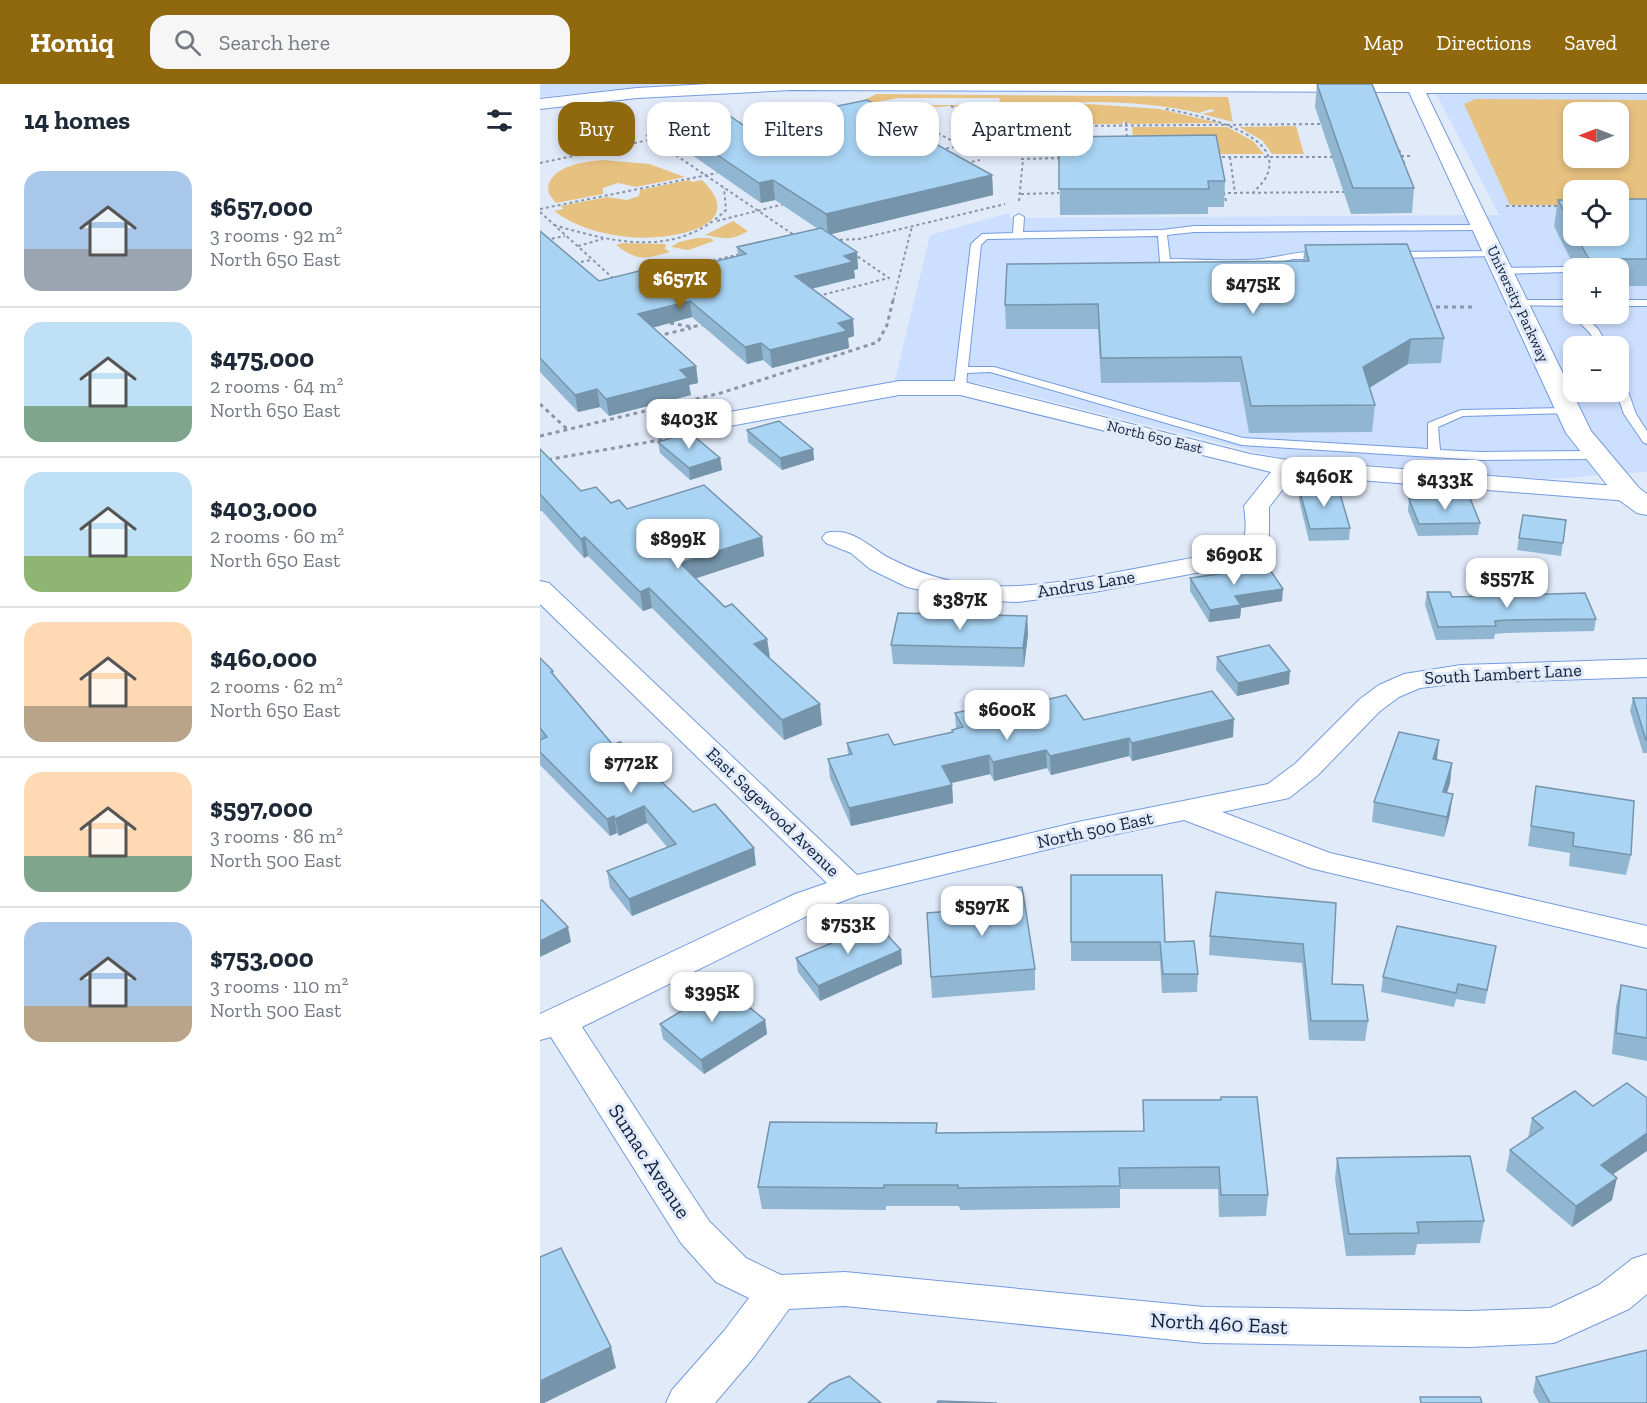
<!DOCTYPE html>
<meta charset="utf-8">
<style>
:root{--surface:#fff;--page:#f6f6f7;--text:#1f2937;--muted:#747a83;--line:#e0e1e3;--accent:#90680e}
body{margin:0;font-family:"Zilla Slab",serif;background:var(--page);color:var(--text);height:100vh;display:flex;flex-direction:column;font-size:22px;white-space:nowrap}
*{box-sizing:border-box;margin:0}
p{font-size:20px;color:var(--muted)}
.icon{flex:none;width:33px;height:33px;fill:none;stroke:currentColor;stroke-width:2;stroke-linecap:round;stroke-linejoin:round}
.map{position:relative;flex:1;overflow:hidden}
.panel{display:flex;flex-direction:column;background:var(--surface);width:540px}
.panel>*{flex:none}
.banner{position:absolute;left:18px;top:18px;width:570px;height:54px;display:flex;gap:12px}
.needle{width:39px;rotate:270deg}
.buttons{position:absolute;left:1023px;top:18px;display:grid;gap:12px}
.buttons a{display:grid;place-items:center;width:66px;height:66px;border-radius:12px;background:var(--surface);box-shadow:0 3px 9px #0003;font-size:30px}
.price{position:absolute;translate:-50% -51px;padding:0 14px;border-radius:12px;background:#fff;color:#222;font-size:20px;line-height:39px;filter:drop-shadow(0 2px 3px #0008)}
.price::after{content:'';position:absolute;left:50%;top:36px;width:18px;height:14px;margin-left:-9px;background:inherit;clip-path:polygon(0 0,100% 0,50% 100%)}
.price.current{background:var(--accent);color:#fff}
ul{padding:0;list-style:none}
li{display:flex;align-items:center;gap:18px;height:150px;padding:0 24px}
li+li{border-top:2px solid var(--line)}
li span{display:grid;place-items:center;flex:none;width:168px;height:120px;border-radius:18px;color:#555}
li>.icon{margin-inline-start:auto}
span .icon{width:72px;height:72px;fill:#fffc;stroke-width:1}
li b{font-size:26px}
h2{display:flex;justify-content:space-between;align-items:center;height:72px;padding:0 24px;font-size:26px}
.chip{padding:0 21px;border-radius:18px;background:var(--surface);box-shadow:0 3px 9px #0003;font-size:21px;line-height:54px}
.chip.current{background:var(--accent);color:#fff}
header{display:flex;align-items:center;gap:36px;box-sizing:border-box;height:84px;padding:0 30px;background:var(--accent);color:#fff}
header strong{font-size:28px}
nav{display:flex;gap:33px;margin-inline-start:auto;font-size:21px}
.search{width:420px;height:54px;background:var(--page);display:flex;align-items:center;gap:15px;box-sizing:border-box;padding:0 21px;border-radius:18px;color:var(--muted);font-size:22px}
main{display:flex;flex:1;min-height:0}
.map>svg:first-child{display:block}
.built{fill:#ccdffe;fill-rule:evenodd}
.green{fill:#e7c180;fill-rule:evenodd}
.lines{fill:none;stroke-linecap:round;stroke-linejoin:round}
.lane-casing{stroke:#739bdf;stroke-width:2}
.street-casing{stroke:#739bdf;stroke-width:2}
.secondary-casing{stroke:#739bdf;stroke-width:2}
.path-far1{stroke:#8995a9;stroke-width:2;stroke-dasharray:3 3;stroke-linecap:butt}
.path{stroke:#8995a9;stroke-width:3;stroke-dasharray:4 4;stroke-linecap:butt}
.lane{fill:#fff;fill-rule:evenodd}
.street{fill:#fff;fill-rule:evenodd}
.secondary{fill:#fff;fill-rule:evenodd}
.wall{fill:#91b6d1}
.shaded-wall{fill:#7694aa}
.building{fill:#a9d4f3;stroke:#7694aa;stroke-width:1.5}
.labels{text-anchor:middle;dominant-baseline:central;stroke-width:6;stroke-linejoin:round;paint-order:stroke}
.far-street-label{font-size:15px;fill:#12213c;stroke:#e1eaf9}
.street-label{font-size:18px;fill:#12213c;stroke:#e1eaf9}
.near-street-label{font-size:21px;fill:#12213c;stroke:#e1eaf9}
</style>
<header>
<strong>Homiq</strong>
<div class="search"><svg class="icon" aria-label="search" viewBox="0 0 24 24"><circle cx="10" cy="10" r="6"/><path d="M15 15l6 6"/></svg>Search here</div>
<nav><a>Map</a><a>Directions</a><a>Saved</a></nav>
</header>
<main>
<section class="panel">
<h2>14 homes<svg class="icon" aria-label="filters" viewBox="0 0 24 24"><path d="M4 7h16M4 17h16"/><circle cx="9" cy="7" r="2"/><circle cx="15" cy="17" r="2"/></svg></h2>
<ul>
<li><span style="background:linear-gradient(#a9c7e8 65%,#9aa5b1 0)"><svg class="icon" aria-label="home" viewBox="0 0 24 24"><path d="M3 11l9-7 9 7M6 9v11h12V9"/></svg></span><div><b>$657,000</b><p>3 rooms · 92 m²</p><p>North 650 East</p></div></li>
<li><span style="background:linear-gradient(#bfe0f5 70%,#7fa58c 0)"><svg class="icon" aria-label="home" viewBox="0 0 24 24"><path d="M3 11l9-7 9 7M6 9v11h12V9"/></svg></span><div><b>$475,000</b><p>2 rooms · 64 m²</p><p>North 650 East</p></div></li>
<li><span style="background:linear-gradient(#bfe0f5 70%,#8fb573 0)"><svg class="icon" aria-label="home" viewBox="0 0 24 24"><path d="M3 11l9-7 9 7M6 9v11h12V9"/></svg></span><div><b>$403,000</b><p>2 rooms · 60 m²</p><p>North 650 East</p></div></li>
<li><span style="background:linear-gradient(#ffd9b3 70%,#b9a48a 0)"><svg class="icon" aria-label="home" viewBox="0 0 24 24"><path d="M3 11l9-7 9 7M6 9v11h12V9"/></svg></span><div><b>$460,000</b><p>2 rooms · 62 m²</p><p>North 650 East</p></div></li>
<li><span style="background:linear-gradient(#ffd9b3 70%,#7fa58c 0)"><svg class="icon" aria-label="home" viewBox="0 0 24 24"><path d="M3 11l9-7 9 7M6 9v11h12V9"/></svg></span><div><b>$597,000</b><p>3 rooms · 86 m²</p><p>North 500 East</p></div></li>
<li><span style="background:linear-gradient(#a9c7e8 70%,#b9a48a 0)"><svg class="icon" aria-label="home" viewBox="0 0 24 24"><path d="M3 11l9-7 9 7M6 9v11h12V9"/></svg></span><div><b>$753,000</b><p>3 rooms · 110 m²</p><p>North 500 East</p></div></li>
</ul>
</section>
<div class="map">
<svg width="1107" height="1319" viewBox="0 0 1107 1319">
<rect width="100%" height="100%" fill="#e1eaf9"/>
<g class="built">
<path d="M0,0H131L0,13Z"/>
<path d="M891,0H1107V388L1008,395L737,373L438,299L354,300L390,151L469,129L470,134L959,131ZM1034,28H1078V74H1034ZM1034,106H1078V152H1034ZM1034,184H1078V230H1034ZM1034,262H1078V308H1034Z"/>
</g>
<g class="green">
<path d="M336,10L688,13L693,38L662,30L675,27L671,25L659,29C589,14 518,15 447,29L439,24L434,26L445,29C427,33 424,22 410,22C402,22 398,25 390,21H459L460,14H359L313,22Z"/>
<path d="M936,15L1107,16V121H1079L1078,106H1034L1033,121H970L924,20ZM1034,28H1078V74H1034Z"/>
<path d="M549,20L620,25L679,39L591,40L583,37V40H530V21Z"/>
<path d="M521,21L520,52L486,60L464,48L491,45L492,42L484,41L462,47L438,34Z"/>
<path d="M756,42L764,70H732L723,57L699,43Z"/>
<path d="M592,43H687L713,57L724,70H595Z"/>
<path d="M62,76L109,80L145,93L96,103L78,99L63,104V110L16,119L9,110L8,102C15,81 43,78 62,76Z"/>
<path d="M149,96L152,98L162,96C214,146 121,157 88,153C62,150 35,143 14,127L23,125L21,122L67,113L87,116L99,112L100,106Z"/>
<path d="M193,137L208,147C188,158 185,154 165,151Z"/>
<path d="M157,154H170L174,157L148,166L131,163L139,158Z"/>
<path d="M82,159L126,160L125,165L130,168C104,175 99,178 76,161Z"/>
</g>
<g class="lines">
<defs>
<g id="lane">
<path d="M445,57H451L469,68L462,70L445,61Z"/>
<path d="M479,130L484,133L483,148L622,146L654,142L944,141L946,143L941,146L654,148L627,151L630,175C660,175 705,179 734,173C749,171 776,163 789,172L784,175H753L731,180L625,181L620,178L618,152L447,155L441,161L428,283H454L703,354L888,365V339L921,326L1027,324L1031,325V329L923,332L898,343L900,366L940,368L1055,367L1061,371L1055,375L940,376L702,361L450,288L427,289L426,304L420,307L416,306L414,304L431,160L442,150L473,149L474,133Z"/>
<path d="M954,167L959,170L957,172L853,174L848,171L853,168Z"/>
<path d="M1023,183L1027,184V188L962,190L957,187L962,184Z"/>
<path d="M978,216H1034V222L974,221L973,219Z"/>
<rect x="1078" y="216" width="29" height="6"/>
<path d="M1033,228L1042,230L1058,245L1068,262H1058L1050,249L1033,232Z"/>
<path d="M1078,293L1084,296L1096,330L1107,347V360L1103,358L1084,330L1076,308H1078Z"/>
</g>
<g id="street">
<path d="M359,297H420L710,370L748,376L1089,403L1098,405L1101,410L1098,415L1089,417L754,391L729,423V456L717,472L677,485L554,508L478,518L425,516L367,503L330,485L311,469L286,459L282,454L286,449C312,442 330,464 351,475C371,485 389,492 411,497C432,502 457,503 479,502C533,498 588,486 641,476C656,473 687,470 699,461C709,454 705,432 704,422L731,388L420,311H359L146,350L138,348L134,343L138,338L146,336Z"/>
<path d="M0,497L9,499L317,791L538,738L728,700L756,679L820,615L839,601L864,590L921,581L1107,575V593L921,599L880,604L859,613L840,627L778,691L749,714L682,728L790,769L1107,842V864L770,784L644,736L538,758L319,811L279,826L42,943L169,1137L206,1174L241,1191L305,1188L664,1223L930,1227L1010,1224L1059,1201L1092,1175L1107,1170V1210L1089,1225L1014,1259L930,1263L664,1259L305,1222L249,1225L214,1273L175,1319H126L132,1306L184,1247L209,1214L176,1198L141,1159L11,953L0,956V930L255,810L287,799L0,520Z"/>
</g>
<path id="secondary" d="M168,0H1107V9H886L1051,347L1099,404L1107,410V431L1097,429L1079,416L1026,349L869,8L251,6L97,14L0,25V15L97,4Z"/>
</defs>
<use href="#lane" class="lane-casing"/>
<use href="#street" class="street-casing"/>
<use href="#secondary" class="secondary-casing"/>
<g class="path-far1">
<path d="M411,22L447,41"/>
<path d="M338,25L351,24L433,68"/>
<path d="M626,25C652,30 746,48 727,91C725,97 717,104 713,109"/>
<path d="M433,34L484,24"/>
<path d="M586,38L587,55"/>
<path d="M198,39L223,37"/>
<path d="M525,42L784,40"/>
<path d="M106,51L257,153"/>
<path d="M524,56L526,21"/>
<path d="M486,61L524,53"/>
<path d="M855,63H858L865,81"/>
<path d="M405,67L403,65L420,62"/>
<path d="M861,72H871"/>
<path d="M676,73H794"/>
<path d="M690,73L695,109"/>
<path d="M481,75L524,74"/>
<path d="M0,79L137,50"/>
<path d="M426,79L440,76"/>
<path d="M682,109L806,108"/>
<path d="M481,110L519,109"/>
<path d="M479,117L483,75"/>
<path d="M680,117H686L684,109"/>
<path d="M966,122H1021"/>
<path d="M0,125L177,89"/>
<path d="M0,128L75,196"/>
<path d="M177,137L244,120"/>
<path d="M14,141C75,159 136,174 186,126L184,104"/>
<path d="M294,156L319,155L465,120"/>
<path d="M0,157L25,152"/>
<path d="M38,162L63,155"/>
<path d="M35,179L51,176"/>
<path d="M126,187L201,170"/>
<path d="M278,212L349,194L314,170"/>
<path d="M353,217L372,142"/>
</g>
<g class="path">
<path d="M888,223H932"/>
<path d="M130,239L152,243L166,240"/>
<path d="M117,252L151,244"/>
<path d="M0,320L27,345"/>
<path d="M0,352L181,309L338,258L347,241L353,216"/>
<path d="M0,377L126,355"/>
</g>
<use href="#lane" class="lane"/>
<use href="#street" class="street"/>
<use href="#secondary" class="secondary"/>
</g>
<g class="wall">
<path d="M777,0L874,104L872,129L811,130L775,23Z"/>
<path d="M133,41H203L384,54L452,91L453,111L291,150L317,168L318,185L314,186L315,194L272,205L313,235L314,252L308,254L309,264L232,284L223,276L207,280L152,233L113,243L156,282L158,299L149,301L151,311L69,332L60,323L38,328L0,288V147L59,197L144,185L198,172L197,163L278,145L235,116L221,119L136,60Z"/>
<path d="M519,53L685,97L684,123H668V130L520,131Z"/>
<path d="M1107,115V202H1078V184H1035L1014,142L1018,116H1034V152H1078Z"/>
<path d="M765,161L904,254L901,279L868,280L829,304L835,321L832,348L709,349L700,298L561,299L558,245H466L465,221L763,177Z"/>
<path d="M207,346L273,365L274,376L242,386L208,358Z"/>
<path d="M118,358L180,374L182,386L150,396L120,369Z"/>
<path d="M0,365L41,407L87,425L222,453L224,472L155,494L185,523L227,555L230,574L282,641L244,656L112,524L103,527L48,472L44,474L2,427H0Z"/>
<path d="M759,404L810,444L809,456L769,457L759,416Z"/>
<path d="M869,415L940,439L938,451L878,452L868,427Z"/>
<path d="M983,431L1026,436L1021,472L977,466Z"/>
<path d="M650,494L742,517L701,524L700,534L669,538L650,507Z"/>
<path d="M887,508L1056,535L1054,547L966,549L955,550L954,555L896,556L885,521Z"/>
<path d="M487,532L488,550L484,583L353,580L351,561Z"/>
<path d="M677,573L749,600L697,612L676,586Z"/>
<path d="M0,574L13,587L14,592L73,661L216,781L92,832L70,804L67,787L127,763L107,739L79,752L77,749L70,752L0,681Z"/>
<path d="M1093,614H1107V669H1103L1090,627Z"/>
<path d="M497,618L544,636L693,653L592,677L589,672L511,691L507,684L454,697L450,690L411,699L412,701L413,719L311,742L290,694L288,675L308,671L307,659L354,661L412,648V646L416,645L415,629Z"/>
<path d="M897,676L912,679L910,699L907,708L910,730L904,753L832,738L834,718Z"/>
<path d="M996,702L1091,771L1086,791L1029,782L1030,769L988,762Z"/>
<path d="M531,791L625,858L658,890L657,908L622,909L620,877H531Z"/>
<path d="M444,806L495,885V906L392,914L387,829L445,824Z"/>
<path d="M796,819L792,900L828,937L825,957L769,956L762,879L669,871L670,852Z"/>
<path d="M956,862L945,920L916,915L914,923L841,908L843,893Z"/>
<path d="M361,866L362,880L280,917L258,888L256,874Z"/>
<path d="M1081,901L1107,906V977L1072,970L1076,922Z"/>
<path d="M225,936L227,950L164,990L123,955L120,940Z"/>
<path d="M603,1016L728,1111L726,1132L679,1133L678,1105H580V1124L420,1126L419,1122H346V1126L222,1125L218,1103L397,1049L603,1047Z"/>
<path d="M992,1034L1073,1091L1072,1116L1032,1143L966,1087L970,1066L988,1054Z"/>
<path d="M797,1074L944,1137L940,1159L877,1160L875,1171L806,1172L795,1095Z"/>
<path d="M996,1293L1107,1319H999L993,1308Z"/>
</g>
<g class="shaded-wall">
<path d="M384,47L385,67L376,49Z"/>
<path d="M452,91L453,111L288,151L286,130Z"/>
<path d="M233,96L235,116L221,119L219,99Z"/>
<path d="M317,168L318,185L314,186L315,194L257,208L255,192L304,172Z"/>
<path d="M150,217L152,233L101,247L98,230Z"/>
<path d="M313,235L314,252L308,254L309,264L232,284L230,266L298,239Z"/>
<path d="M871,255L868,280L821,309L823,283Z"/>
<path d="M221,259L223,276L207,280L205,263Z"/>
<path d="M156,282L158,299L149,301L151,311L69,332L66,315L140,286Z"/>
<path d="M57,305L60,323L38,328L35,311Z"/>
<path d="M273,365L274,376L242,386L240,374Z"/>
<path d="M180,374L182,386L150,396L149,384Z"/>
<path d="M45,453L48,472L44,474L41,455Z"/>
<path d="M222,453L224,472L142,499L140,479Z"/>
<path d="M109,504L112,524L103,527L100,508Z"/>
<path d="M743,505L742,517L701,524L700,534L669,538L670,526L695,512Z"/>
<path d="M487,532L488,550L484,583L483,564Z"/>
<path d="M227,555L230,575L214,560Z"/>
<path d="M750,587L749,600L697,612L698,599Z"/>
<path d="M280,620L282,641L244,656L242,636Z"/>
<path d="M694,635L693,653L592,677V659Z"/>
<path d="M589,654V672L511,691L510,672Z"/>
<path d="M899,656L897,675H893Z"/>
<path d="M506,666L507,684L454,697L453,678Z"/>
<path d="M449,671L450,690L403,701L402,682Z"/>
<path d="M912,679L910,699L901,728L903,708Z"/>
<path d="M412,701L413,719L311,742L309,724Z"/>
<path d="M913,710L910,730L904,753L907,733Z"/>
<path d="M104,722L107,739L79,752L75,735Z"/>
<path d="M74,732L77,749L70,752L67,735Z"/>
<path d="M214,764L216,781L92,832L89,815Z"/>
<path d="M28,843L31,858L0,873V857Z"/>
<path d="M361,866L362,880L280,917L278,902Z"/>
<path d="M225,936L227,950L164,990L161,976Z"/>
<path d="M1107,1049V1067L1056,1102L1061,1081Z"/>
<path d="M1077,1094L1072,1116L1032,1143L1036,1122Z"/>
<path d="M71,1263L76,1284L4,1319H0V1297Z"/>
</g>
<g class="building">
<path d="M777,0H832L874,104H813Z"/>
<path d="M327,16L384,47L376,49L452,91L286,130L233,96L219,99L133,41L187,30L203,41Z"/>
<path d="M676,51L685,97H668L669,105H519V53Z"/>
<path d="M1078,115H1107V175H1049L1036,152H1078Z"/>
<path d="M1018,116H1034V146Z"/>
<path d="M281,144L317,168L304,172L313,178L255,192L313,235L298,239L307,247L230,266L221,259L205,263L150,217L98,230L156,282L140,286L148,294L66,315L57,305L35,311L0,274V147L59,197L123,181L129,187L144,185L206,170L197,163Z"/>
<path d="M867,160L904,254L871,255L823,283L835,321L711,322L701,273L561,274L558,220L465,221L467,180L769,177L765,161Z"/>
<path d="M239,337L273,365L240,374L207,346Z"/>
<path d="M149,348L180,374L149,384L118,358Z"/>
<path d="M0,365L41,407L56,403L71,419L79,416L87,425L164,401L222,453L140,479L185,523L192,520L227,555L214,560L280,620L242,636L109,504L100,508L45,453L41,455L0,410Z"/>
<path d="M798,403L810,444L770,445L759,404Z"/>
<path d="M930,414L940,439L879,440L869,415Z"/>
<path d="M983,431L1026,436L1023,459L979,454Z"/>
<path d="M728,483L743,505L695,512L701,521L670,526L650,494Z"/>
<path d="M887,508H910L912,513L1045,509L1056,535L968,536L955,537L956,542L898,543Z"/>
<path d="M358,529L487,532L483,564L351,561Z"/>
<path d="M729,561L750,587L698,599L677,573Z"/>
<path d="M0,574L13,587L11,588L73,661L80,658L153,728L175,720L214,764L89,815L67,787L136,760L104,722L75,735L74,732L67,735L0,668V656L7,653L0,644Z"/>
<path d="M672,607L694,635L592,659L589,654L510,672L506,666L453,678L449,671L402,682L412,701L309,724L288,675L312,670L307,659L348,650L354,661L413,648L412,646L423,643L415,629L493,611L497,618L526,611L544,636Z"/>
<path d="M1093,614H1107V656H1106Z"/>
<path d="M859,648L899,656L893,675L912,679L903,708L913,710L907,733L834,718Z"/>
<path d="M996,702L1094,717L1091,771L1033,762L1034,749L991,742Z"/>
<path d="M531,791H622L625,858L654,857L658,890H623L620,858H531Z"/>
<path d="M482,803L495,885L391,893L387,829L447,824L444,806Z"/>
<path d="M676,808L796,819L792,900L823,901L828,937H771L763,860L670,852Z"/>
<path d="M2,816L28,843L0,857V817Z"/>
<path d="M337,840L361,866L278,902L256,874Z"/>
<path d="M857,842L956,862L947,906L918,900L916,909L843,893Z"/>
<path d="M1081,901L1107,906V954L1076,949Z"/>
<path d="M183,902L225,936L161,976L120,940Z"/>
<path d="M1087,999L1107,1014V1049L1061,1081L1077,1094L1036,1122L970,1066L1003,1044L992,1034L1035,1007L1053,1022Z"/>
<path d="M681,1013H717L728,1111H681L679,1083L579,1084L580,1102L418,1104V1101H344V1104L218,1103L230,1038L397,1039L396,1049L604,1047L603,1016H681Z"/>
<path d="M930,1072L944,1137L877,1138L879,1149L809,1150L797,1074Z"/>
<path d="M21,1164L71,1263L0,1297V1173Z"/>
<path d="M1107,1266V1319H1010L996,1293Z"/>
<path d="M309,1292L341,1319H268L290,1300Z"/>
<path d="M880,1313H940L942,1319H881Z"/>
<path d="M398,1317L457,1319H397Z"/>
</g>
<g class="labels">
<g class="far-street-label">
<text transform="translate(978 220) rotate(65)">University Parkway</text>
<text transform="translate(615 353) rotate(14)">North 650 East</text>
</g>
<g class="street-label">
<text transform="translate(546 500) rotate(-9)">Andrus Lane</text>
<text transform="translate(963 590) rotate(-3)">South Lambert Lane</text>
<text transform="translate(233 728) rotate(44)">East Sagewood Avenue</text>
<text transform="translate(555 746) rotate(-12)">North 500 East</text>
</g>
<g class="near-street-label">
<text transform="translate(110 1077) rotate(57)">Sumac Avenue</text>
<text transform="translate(679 1239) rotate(3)">North 460 East</text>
</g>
</g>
</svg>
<div class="buttons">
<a><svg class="needle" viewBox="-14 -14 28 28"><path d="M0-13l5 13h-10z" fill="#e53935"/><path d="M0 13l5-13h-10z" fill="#747a83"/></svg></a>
<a><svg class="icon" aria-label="locate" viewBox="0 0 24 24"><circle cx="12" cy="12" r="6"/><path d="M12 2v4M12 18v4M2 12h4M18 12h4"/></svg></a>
<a>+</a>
<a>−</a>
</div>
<b class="price current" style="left:140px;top:226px">$657K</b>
<b class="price" style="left:713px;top:231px">$475K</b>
<b class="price" style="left:149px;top:366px">$403K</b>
<b class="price" style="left:784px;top:424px">$460K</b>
<b class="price" style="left:905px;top:427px">$433K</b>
<b class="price" style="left:138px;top:486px">$899K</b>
<b class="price" style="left:694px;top:502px">$690K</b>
<b class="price" style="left:967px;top:525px">$557K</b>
<b class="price" style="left:420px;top:547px">$387K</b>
<b class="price" style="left:467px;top:657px">$600K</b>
<b class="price" style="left:91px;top:710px">$772K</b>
<b class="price" style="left:442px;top:853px">$597K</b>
<b class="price" style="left:308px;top:871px">$753K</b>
<b class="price" style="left:172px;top:939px">$395K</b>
<div class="banner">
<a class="chip current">Buy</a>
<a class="chip">Rent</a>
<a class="chip">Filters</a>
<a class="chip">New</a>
<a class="chip">Apartment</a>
</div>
</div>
</main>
